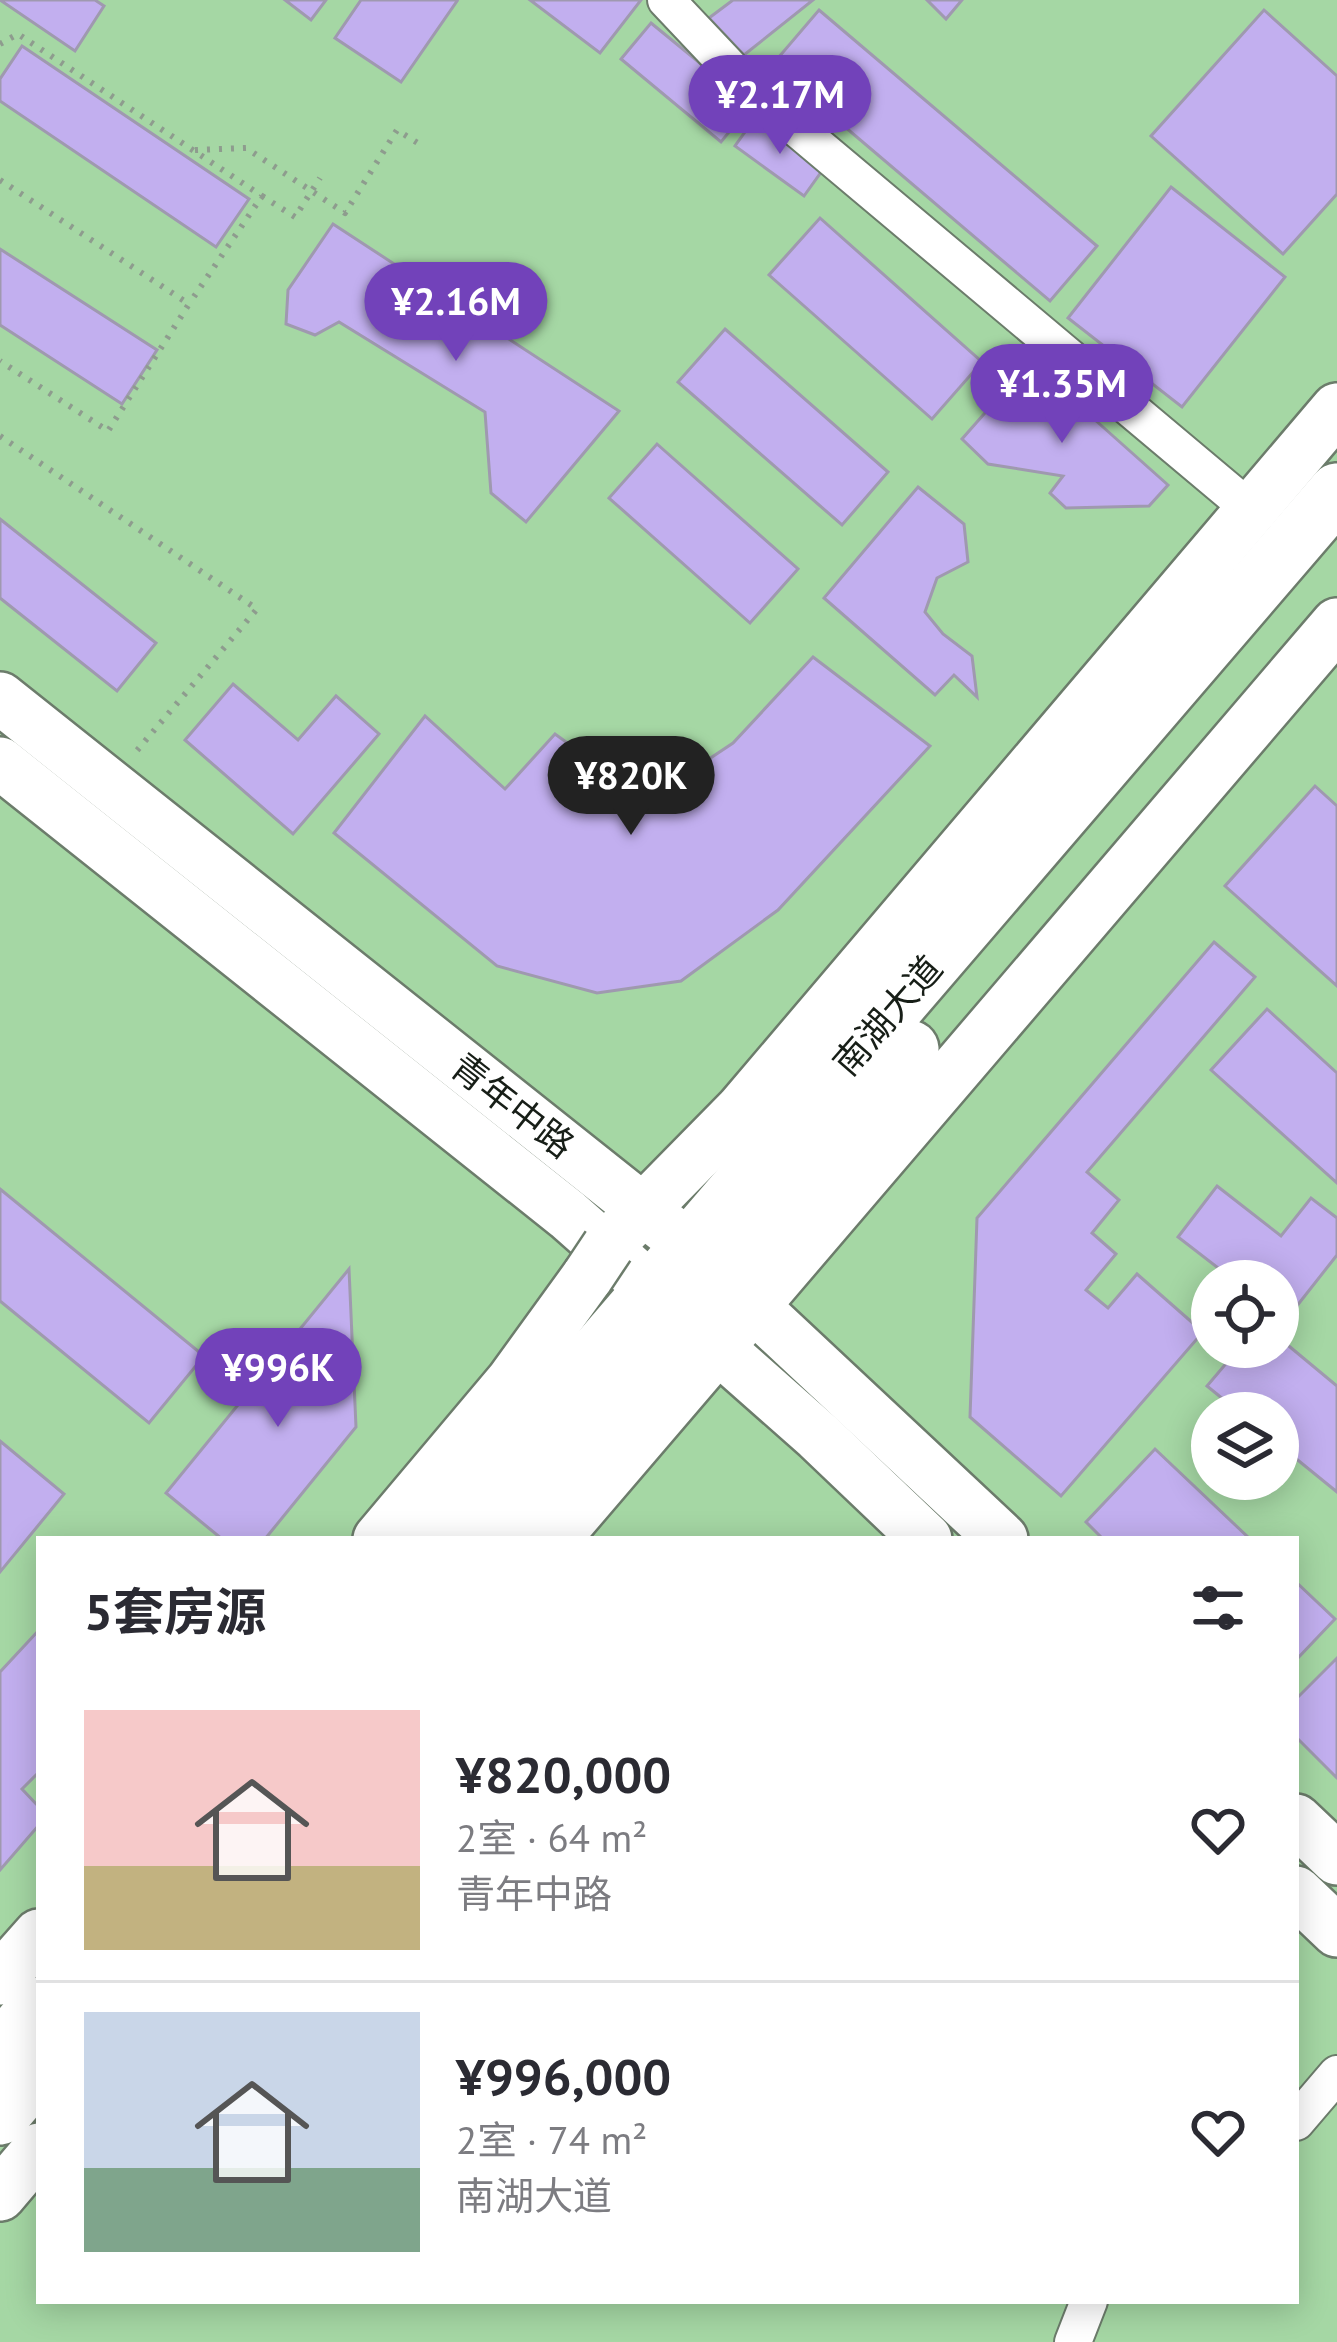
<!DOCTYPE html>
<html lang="zh">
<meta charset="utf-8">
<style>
:root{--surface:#fff;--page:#f2f2f3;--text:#2b2b33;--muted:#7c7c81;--line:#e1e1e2;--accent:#7242ba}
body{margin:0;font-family:"PT Sans","Noto Sans SC",sans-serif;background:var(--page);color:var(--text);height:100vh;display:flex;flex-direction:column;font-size:45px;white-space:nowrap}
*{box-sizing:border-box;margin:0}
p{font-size:39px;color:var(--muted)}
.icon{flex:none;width:66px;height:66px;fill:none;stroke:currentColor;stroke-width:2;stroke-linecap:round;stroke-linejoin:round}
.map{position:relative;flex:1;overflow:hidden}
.sheet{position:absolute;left:36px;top:1536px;width:1263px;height:768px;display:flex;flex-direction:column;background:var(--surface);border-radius:0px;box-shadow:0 6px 30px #0003}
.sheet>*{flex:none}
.buttons{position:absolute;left:1191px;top:1260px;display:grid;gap:24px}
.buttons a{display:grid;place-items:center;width:108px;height:108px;border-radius:50%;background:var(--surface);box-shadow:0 6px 30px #0003;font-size:60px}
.price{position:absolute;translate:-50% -102px;padding:0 27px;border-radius:42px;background:var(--accent);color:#fff;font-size:39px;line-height:78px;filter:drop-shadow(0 3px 6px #0008)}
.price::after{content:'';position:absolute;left:50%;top:72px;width:36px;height:27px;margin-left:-18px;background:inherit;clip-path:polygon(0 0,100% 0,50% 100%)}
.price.selected{background:#222;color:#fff}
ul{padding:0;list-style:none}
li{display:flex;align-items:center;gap:36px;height:300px;padding:0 48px}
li+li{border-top:3px solid var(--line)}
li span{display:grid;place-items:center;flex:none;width:336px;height:240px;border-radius:0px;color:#555}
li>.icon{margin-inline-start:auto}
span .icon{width:144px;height:144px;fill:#fffc;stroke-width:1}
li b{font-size:51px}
h2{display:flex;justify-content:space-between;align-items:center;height:144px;padding:0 48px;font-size:51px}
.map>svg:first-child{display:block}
.green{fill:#a5d7a4;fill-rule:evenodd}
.building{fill:#c2afef;stroke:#9f99af;stroke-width:3}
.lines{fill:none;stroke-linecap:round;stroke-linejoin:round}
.street-casing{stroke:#6c7c6b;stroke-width:40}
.secondary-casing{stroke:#6c7c6b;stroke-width:56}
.primary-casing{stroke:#6c7c6b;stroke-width:62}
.path{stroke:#8e9c8e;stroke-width:6;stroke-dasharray:3 9;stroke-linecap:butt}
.street{stroke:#fff;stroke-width:36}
.secondary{stroke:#fff;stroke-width:51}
.primary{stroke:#fff;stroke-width:57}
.secondary-bridge-casing{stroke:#6c7c6b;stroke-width:56;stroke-linecap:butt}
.secondary-bridge{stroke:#fff;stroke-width:51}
.labels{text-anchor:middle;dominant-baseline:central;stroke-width:12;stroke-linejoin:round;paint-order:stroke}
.street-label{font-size:36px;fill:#171e17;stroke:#fff}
</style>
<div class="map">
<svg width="1337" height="2342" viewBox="0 0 1337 2342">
<rect width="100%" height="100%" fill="#d9ebd8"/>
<path class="green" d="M0,0H1337V2342H0ZM1212,1281H1278V1347H1212ZM1212,1413H1278V1479H1212ZM39,1539H1296V2301H39Z"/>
<g class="building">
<path d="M0,0H95L104,6L75,51Z"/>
<path d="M285,0H326L311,20Z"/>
<path d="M361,0H455L457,1L401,82L335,38Z"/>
<path d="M530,0H641L600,53Z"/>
<path d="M733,0H813L744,55L709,18Z"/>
<path d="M927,0H962L946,19Z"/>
<path d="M819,10L1097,246L1050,301L772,65Z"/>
<path d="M1264,10L1337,76V194L1283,254L1151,136Z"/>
<path d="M651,23L751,105L721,142L621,59Z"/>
<path d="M22,46L249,199L216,247L0,101V79Z"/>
<path d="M755,118L824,168L804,196L735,146Z"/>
<path d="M1171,187L1285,277L1182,407L1068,318Z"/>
<path d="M820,218L982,362L932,419L769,275Z"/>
<path d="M333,224L619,411L526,522L491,493L485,412L339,322L315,335L286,324L288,290Z"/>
<path d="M0,249L157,350L122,404L0,325Z"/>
<path d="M725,329L888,472L842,525L678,382Z"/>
<path d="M1030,362L1168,485L1149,506L1066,508L1050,493L1063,476L988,464L962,439Z"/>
<path d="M657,444L798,569L750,623L609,498Z"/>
<path d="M918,487L964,524L968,562L937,578L925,612L943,634L972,656L977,697L954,675L935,695L824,598Z"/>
<path d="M0,519L156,643L117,691L0,598Z"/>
<path d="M813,657L930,746L778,910L681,981L597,993L497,966L334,833L425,716L505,789L555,734L616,778L656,776L670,757L685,775L733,743Z"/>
<path d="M233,684L298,740L336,696L379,734L293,834L185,740Z"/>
<path d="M1315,786L1337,806V986L1225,886Z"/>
<path d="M1214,942L1255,977L1087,1172L1119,1200L1092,1233L1116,1254L1086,1290L1108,1308L1137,1274L1203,1332L1061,1496L970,1417L977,1218Z"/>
<path d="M1267,1009L1337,1073V1183L1211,1070Z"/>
<path d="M1217,1186L1281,1236L1311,1198L1337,1218V1255L1285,1321L1278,1315V1281H1235L1178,1237Z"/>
<path d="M0,1189L204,1356L149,1423L0,1301Z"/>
<path d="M349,1269L356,1427L265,1539H222L166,1493Z"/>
<path d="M1278,1337L1337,1386V1492L1278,1444V1413H1240L1207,1386L1240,1347H1278Z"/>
<path d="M0,1441L64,1494L0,1572Z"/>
<path d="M1155,1449L1250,1539H1103L1086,1522Z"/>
<path d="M1296,1582L1335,1619L1296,1660Z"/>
<path d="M39,1630V1772L22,1789L39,1807V1825L0,1870V1672Z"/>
<path d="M1337,1658V1778L1296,1737V1699Z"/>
</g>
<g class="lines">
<defs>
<g id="street">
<path d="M666,0L751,90L1250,509"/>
<path d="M1296,2122L1337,2074"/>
<path d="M1073,2342L1089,2301"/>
</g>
<g id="secondary">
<path d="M0,698L689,1246L1002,1539"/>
<path d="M0,763L568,1215L818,1436L926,1539"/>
<path d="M621,1232L741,1110L1337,409"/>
<path d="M379,1539L512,1381L588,1276"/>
<path d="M554,1539L1337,624"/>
<path d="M1296,1820L1337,1859"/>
<path d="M1296,1892L1337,1931"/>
<path d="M0,1979L39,1935"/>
<path d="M0,2195L39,2149"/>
</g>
<g id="primary">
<path d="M438,1539L1337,492"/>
<path d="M492,1539L910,1049"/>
<path d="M0,2052L39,2006"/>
<path d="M0,2116L39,2070"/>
</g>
</defs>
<use href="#street" class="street-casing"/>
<use href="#secondary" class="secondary-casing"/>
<use href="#primary" class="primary-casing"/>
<g class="path">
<path d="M0,44L18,34L262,196L189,304"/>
<path d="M195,150L246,148L345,213L397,130L424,147"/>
<path d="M0,180L189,304L108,431L0,361"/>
<path d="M262,196L295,217L320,178"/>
<path d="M0,436L257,609L134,754"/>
</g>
<use href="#street" class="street"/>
<use href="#secondary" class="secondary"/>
<use href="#primary" class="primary"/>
<defs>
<path id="secondary-bridge" d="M588,1276L608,1246"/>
</defs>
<use href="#secondary-bridge" class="secondary-bridge-casing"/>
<use href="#secondary-bridge" class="secondary-bridge"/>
</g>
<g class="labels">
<g class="street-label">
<text transform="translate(887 1015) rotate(-49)">南湖大道</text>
<text transform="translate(513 1105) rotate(38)">青年中路</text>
</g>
</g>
</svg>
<div class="buttons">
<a><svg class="icon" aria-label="locate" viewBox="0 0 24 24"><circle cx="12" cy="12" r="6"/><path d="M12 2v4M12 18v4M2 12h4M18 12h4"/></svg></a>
<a><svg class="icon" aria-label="layers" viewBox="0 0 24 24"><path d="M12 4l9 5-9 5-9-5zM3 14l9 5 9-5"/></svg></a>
</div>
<b class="price" style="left:780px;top:157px">¥2.17M</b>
<b class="price" style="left:456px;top:364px">¥2.16M</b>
<b class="price" style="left:1062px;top:446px">¥1.35M</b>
<b class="price selected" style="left:631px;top:838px">¥820K</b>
<b class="price" style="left:278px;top:1430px">¥996K</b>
<section class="sheet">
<h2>5套房源<svg class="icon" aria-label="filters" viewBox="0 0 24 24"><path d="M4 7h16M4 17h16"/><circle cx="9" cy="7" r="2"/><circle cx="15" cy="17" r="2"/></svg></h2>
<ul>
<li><span style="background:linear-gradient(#f6c9c9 65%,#c2b280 0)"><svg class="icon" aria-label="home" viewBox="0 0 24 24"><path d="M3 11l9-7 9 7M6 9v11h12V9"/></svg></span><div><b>¥820,000</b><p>2室 · 64 m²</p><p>青年中路</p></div><svg class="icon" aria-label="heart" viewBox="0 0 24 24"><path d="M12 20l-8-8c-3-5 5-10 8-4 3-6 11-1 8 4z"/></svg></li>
<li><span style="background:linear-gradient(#c9d6e8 65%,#7fa58c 0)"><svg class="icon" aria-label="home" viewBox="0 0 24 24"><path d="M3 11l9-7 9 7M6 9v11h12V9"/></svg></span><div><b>¥996,000</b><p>2室 · 74 m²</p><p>南湖大道</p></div><svg class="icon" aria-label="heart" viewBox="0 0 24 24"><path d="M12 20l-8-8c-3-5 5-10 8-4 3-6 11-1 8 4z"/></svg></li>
</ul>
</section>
</div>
